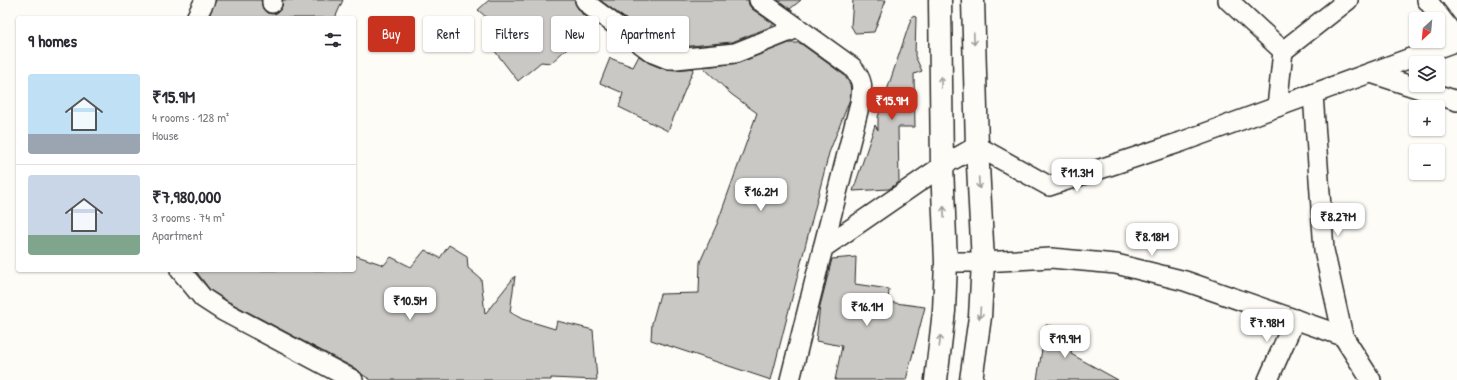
<!DOCTYPE html>
<meta charset="utf-8">
<style>
:root{--surface:#fff;--page:#f2f2f3;--text:#2b2b33;--muted:#7c7c81;--line:#e1e1e2;--accent:#c8321e}
body{margin:0;font-family:"Patrick Hand",sans-serif;background:var(--page);color:var(--text);height:100vh;display:flex;flex-direction:column;font-size:15px;white-space:nowrap}
*{box-sizing:border-box;margin:0}
p{font-size:13px;color:var(--muted)}
.icon{flex:none;width:22px;height:22px;fill:none;stroke:currentColor;stroke-width:2;stroke-linecap:round;stroke-linejoin:round}
.map{position:relative;flex:1;overflow:hidden}
.sheet{position:absolute;left:16px;top:16px;width:340px;height:256px;display:flex;flex-direction:column;background:var(--surface);border-radius:4px;box-shadow:0 1px 3px #0004}
.sheet>*{flex:none}
.hud{position:absolute;left:368px;top:16px;width:380px;height:36px;display:flex;gap:8px}
.needle{width:26px;rotate:206deg}
.fabs{position:absolute;left:1409px;top:12px;display:grid;gap:8px}
.fabs a{display:grid;place-items:center;width:36px;height:36px;border-radius:4px;background:var(--surface);box-shadow:0 1px 3px #0004;font-size:20px}
.price{position:absolute;translate:-50% -34px;padding:0 9px;border-radius:8px;background:#fff;color:#222;font-size:13px;line-height:26px;filter:drop-shadow(0 1px 2px #0008)}
.price::after{content:'';position:absolute;left:50%;top:24px;width:12px;height:9px;margin-left:-6px;background:inherit;clip-path:polygon(0 0,100% 0,50% 100%)}
.price.active{background:var(--accent);color:#fff}
ul{padding:0;list-style:none}
li{display:flex;align-items:center;gap:12px;height:100px;padding:0 12px}
li+li{border-top:1px solid var(--line)}
li span{display:grid;place-items:center;flex:none;width:112px;height:80px;border-radius:4px;color:#555}
li>.icon{margin-inline-start:auto}
span .icon{width:48px;height:48px;fill:#fffc;stroke-width:1}
li b{font-size:17px}
h2{display:flex;justify-content:space-between;align-items:center;height:48px;padding:0 12px;font-size:17px}
.pill{padding:0 14px;border-radius:4px;background:var(--surface);box-shadow:0 1px 3px #0004;font-size:14px;line-height:36px}
.pill.active{background:var(--accent);color:#fff}
.map>svg:first-child{display:block}
.building{fill:#c9c8c4;stroke:#2b2b2b}
.lines{fill:none;stroke-linecap:round;stroke-linejoin:round}
.street-casing{stroke:#2b2b2b;stroke-width:22}
.highway-casing{stroke:#2b2b2b;stroke-width:25}
.street{stroke:#fdfcf7;stroke-width:19}
.highway{stroke:#fdfcf7;stroke-width:22}
.oneway{stroke:#9e9e9b}
</style>
<div class="map">
<svg width="1457" height="380" viewBox="0 0 1457 380">
<rect width="100%" height="100%" fill="#fdfcf7"/>
<filter id="ink" filterUnits="userSpaceOnUse"><feTurbulence type="fractalNoise" baseFrequency=".025" numOctaves="2"/><feDisplacementMap in="SourceGraphic" scale="8" xChannelSelector="R" yChannelSelector="G"/><feConvolveMatrix kernelMatrix="1 2 1 2 8 2 1 2 1" color-interpolation-filters="sRGB"/></filter>
<g filter="url(#ink)">
<g class="building">
<path d="M216,0H261L263,9L267,13L272,14L277,13L281,9L283,0H343L335,18H208Z"/>
<path d="M489,0H574L577,7L583,15L591,21L577,39L551,63L541,62L518,81L494,50L510,38L478,10Z"/>
<path d="M600,0H748L749,5L752,9L774,24L770,27L732,42L670,48L658,43Z"/>
<path d="M778,0H801L790,9Z"/>
<path d="M853,0H886L874,32L855,33L851,26Z"/>
<path d="M912,16L916,17L915,56L922,71L914,74L915,127H898L899,182L889,189L853,191L875,125L878,130V117Z"/>
<path d="M789,43H800L844,75L850,84L851,91L850,99L829,153L771,380L651,340L652,323L660,294L699,293L700,262L717,224L757,113L731,94L703,67L739,63Z"/>
<path d="M639,56L649,63L664,69L676,70L694,68L668,131L619,107L623,93L600,83L610,58L633,67Z"/>
<path d="M449,245L467,256L468,268L481,279L485,314L515,276L510,312L522,319L555,329L557,321L593,330L597,380L551,378V380H371L363,375L358,370L229,302L210,290L195,270H354V255L384,265L391,257L411,267L425,250L440,258Z"/>
<path d="M856,257L855,284L889,289L888,302L925,307L906,380H835L842,346L816,341L820,306L832,259Z"/>
<path d="M1046,325L1075,331L1071,354L1118,380H1037Z"/>
</g>
<g class="lines">
<defs>
<g id="street">
<path d="M585,0L590,6L653,53L668,59H676L735,53L798,28"/>
<path d="M759,0L852,67C863,80 863,86 860,103L823,248"/>
<path d="M1228,0L1283,51L1277,107"/>
<path d="M1427,0L1457,39"/>
<path d="M272,3V0"/>
<path d="M196,18L205,0"/>
<path d="M1283,51L1348,0"/>
<path d="M1371,73L1457,101"/>
<path d="M1313,94L1324,250L1343,336L1371,380"/>
<path d="M946,262H983L1051,258L1116,264L1185,281L1343,336"/>
<path d="M180,270L203,298L223,311L353,380"/>
<path d="M790,380L823,248L942,166L977,146L1049,186L1181,142L1457,41"/>
<path d="M1268,380L1295,319"/>
</g>
<g id="highway">
<path d="M936,380L944,311L946,262L942,166L940,0"/>
<path d="M971,380L980,317L983,262L977,146L973,0"/>
</g>
</defs>
<use href="#street" class="street-casing"/>
<use href="#highway" class="highway-casing"/>
<use href="#street" class="street"/>
<use href="#highway" class="highway"/>
</g>
<defs><path id="oneway-shaft" d="M-6 0H5M1.5-3L5.5 0L1.5 3" fill="none" stroke-width="1.6" stroke-linecap="round" stroke-linejoin="round"/></defs>
<g class="oneway">
<use href="#oneway-shaft" transform="translate(974 39) rotate(88)"/>
<use href="#oneway-shaft" transform="translate(941 82) rotate(-91)"/>
<use href="#oneway-shaft" transform="translate(979 183) rotate(87)"/>
<use href="#oneway-shaft" transform="translate(944 212) rotate(-92)"/>
<use href="#oneway-shaft" transform="translate(980 313) rotate(94)"/>
<use href="#oneway-shaft" transform="translate(940 341) rotate(-83)"/>
</g>
</g>
</svg>
<div class="fabs">
<a><svg class="needle" viewBox="-14 -14 28 28"><path d="M0-13l5 13h-10z" fill="#e53935"/><path d="M0 13l5-13h-10z" fill="#7c7c81"/></svg></a>
<a><svg class="icon" aria-label="layers" viewBox="0 0 24 24"><path d="M12 4l9 5-9 5-9-5zM3 14l9 5 9-5"/></svg></a>
<a>+</a>
<a>−</a>
</div>
<b class="price active" style="left:892px;top:121px">₹15.9M</b>
<b class="price" style="left:1077px;top:193px">₹11.3M</b>
<b class="price" style="left:761px;top:212px">₹16.2M</b>
<b class="price" style="left:1338px;top:237px">₹8.27M</b>
<b class="price" style="left:1152px;top:257px">₹8.18M</b>
<b class="price" style="left:410px;top:321px">₹10.5M</b>
<b class="price" style="left:867px;top:327px">₹16.1M</b>
<b class="price" style="left:1267px;top:343px">₹7.98M</b>
<b class="price" style="left:1065px;top:359px">₹19.9M</b>
<div class="hud">
<a class="pill active">Buy</a>
<a class="pill">Rent</a>
<a class="pill">Filters</a>
<a class="pill">New</a>
<a class="pill">Apartment</a>
</div>
<section class="sheet">
<h2>9 homes<svg class="icon" aria-label="filters" viewBox="0 0 24 24"><path d="M4 7h16M4 17h16"/><circle cx="9" cy="7" r="2"/><circle cx="15" cy="17" r="2"/></svg></h2>
<ul>
<li><span style="background:linear-gradient(#bfe0f5 75%,#9aa5b1 0)"><svg class="icon" aria-label="home" viewBox="0 0 24 24"><path d="M3 11l9-7 9 7M6 9v11h12V9"/></svg></span><div><b>₹15.9M</b><p>4 rooms · 128 m²</p><p>House</p></div></li>
<li><span style="background:linear-gradient(#c9d6e8 75%,#7fa58c 0)"><svg class="icon" aria-label="home" viewBox="0 0 24 24"><path d="M3 11l9-7 9 7M6 9v11h12V9"/></svg></span><div><b>₹7,980,000</b><p>3 rooms · 74 m²</p><p>Apartment</p></div></li>
</ul>
</section>
</div>
